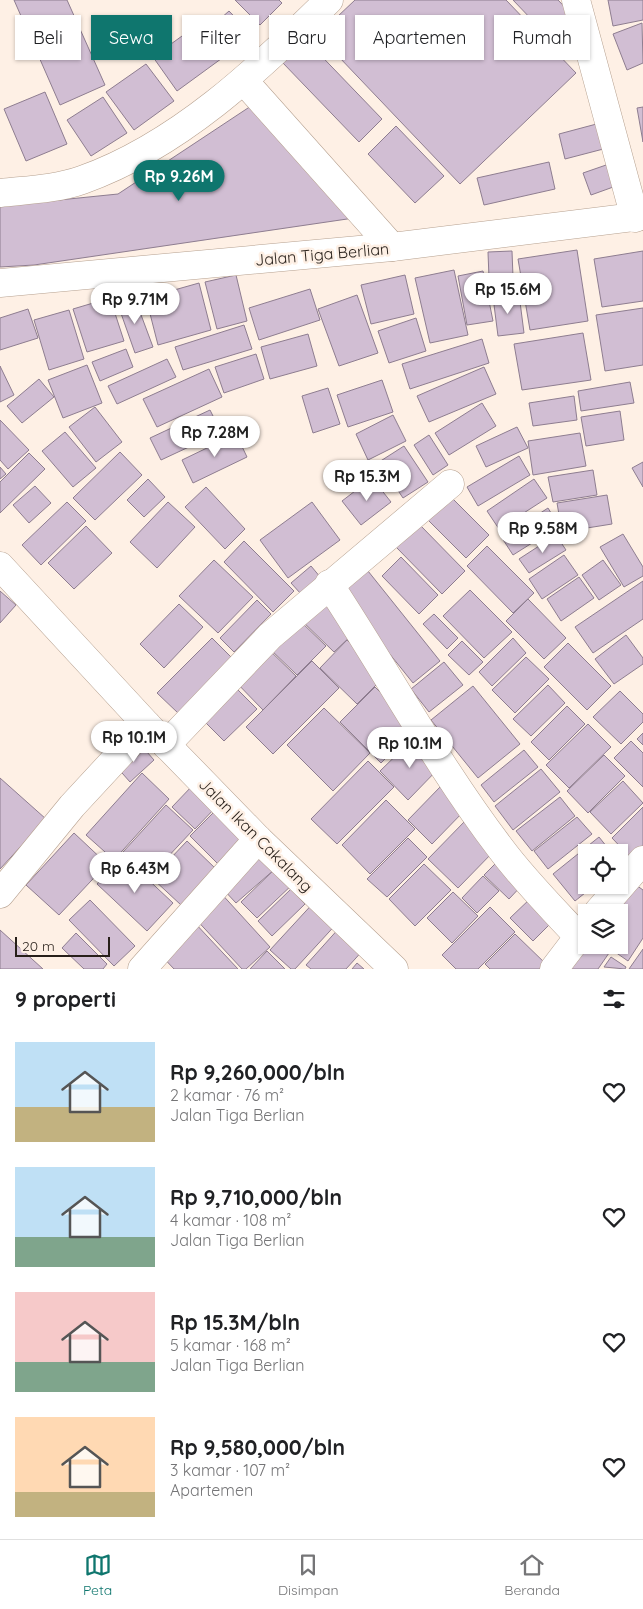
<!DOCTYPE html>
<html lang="id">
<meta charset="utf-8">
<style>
:root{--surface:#fff;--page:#f6f6f6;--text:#202124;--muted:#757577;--line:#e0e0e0;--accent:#0f766e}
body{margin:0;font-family:Quicksand,sans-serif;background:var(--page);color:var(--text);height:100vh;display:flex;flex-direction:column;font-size:19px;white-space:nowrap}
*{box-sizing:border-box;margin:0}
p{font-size:16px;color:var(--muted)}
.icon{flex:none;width:28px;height:28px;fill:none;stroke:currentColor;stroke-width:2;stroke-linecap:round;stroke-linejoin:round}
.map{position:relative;height:969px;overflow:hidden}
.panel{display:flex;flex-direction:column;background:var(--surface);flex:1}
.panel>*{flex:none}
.top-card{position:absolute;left:15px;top:15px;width:614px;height:45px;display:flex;gap:10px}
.fabs{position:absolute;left:578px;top:844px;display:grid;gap:10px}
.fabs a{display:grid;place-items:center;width:50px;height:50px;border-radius:0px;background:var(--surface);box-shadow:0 1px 4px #0004;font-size:25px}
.scale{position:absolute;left:15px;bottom:12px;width:95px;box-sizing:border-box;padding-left:5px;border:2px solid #271f19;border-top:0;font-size:14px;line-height:18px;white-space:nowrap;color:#271f19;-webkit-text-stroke:4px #fef0e5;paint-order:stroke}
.price{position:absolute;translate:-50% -42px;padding:0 11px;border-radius:18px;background:#fff;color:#222;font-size:16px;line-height:32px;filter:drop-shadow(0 1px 2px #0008)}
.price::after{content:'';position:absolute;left:50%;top:30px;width:15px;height:11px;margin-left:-8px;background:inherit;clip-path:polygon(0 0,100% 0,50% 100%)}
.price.selected{background:var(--accent);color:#fff}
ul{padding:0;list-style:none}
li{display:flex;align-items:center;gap:15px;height:125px;padding:0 15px}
li span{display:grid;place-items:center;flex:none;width:140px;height:100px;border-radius:0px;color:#555}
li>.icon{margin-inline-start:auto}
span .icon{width:60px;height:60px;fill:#fffc;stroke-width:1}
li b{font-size:21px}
h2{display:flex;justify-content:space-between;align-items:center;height:60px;padding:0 15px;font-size:21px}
.chip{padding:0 18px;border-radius:0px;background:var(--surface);box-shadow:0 1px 4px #0004;font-size:18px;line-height:45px}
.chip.selected{background:var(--accent);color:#fff}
.dock{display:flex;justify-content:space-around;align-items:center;height:70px;border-top:1px solid var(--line);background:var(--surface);font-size:14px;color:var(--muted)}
.dock a{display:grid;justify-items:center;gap:2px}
.dock .selected{color:var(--accent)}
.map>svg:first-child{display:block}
.building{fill:#d1bed3;stroke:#8e7d90}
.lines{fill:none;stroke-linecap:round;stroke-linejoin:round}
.minor-casing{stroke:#b6a190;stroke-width:29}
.minor{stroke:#fff;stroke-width:28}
.labels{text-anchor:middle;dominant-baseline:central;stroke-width:5;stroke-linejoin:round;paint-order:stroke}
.street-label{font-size:16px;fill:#271f19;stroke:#fef0e5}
</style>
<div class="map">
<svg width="643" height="969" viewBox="0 0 643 969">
<rect width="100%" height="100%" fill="#fef0e5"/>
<g class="building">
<path d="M14,0H67L105,85L60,105Z"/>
<path d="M235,0H279L282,3L260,25Z"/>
<path d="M355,0H506L576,73L460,184L318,35Z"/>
<path d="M513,0H558L578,21L554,43Z"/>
<path d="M608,0H643V20L613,26Z"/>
<path d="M229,11L253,36L236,52L211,27Z"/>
<path d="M200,23L225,56L177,91L153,57Z"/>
<path d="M642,23L643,63L627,70L613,34Z"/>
<path d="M305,39L382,119L359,142L282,62Z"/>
<path d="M146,64L174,101L134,130L106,92Z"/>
<path d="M45,92L67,144L26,161L4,109Z"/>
<path d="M103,97L127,133L91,156L67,120Z"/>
<path d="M251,106L354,218L34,265L0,267V206L118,194Z"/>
<path d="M643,107V142L637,108Z"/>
<path d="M604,122L611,147L565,159L559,134Z"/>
<path d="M396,126L444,176L415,203L368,154Z"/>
<path d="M549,162L555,189L484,205L477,178Z"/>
<path d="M609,164L616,186L591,195L583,173Z"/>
<path d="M577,250L588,321L530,330L518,259Z"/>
<path d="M512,251L513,277L489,278L488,252Z"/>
<path d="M643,251V301L602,307L594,259Z"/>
<path d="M454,270L468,335L430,343L415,278Z"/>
<path d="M483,271L493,321L467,325L458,276Z"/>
<path d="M236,275L247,321L217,329L205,282Z"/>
<path d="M405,275L414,314L371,324L361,285Z"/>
<path d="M199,283L211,330L158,345L146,298Z"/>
<path d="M310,289L320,320L259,340L249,308Z"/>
<path d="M519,294L524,333L498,336L493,297Z"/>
<path d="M357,295L378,353L339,366L318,309Z"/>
<path d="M134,296L153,347L135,353L117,302Z"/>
<path d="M110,298L124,341L87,352L73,309Z"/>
<path d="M643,308V365L605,371L596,315Z"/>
<path d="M28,309L38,338L0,350V318Z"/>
<path d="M69,310L84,359L49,370L34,320Z"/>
<path d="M416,318L426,351L389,363L378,331Z"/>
<path d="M244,325L252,349L183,370L175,347Z"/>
<path d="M583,333L591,380L522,390L514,344Z"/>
<path d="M308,334L317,366L270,379L261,347Z"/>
<path d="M482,339L489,363L410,389L402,364Z"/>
<path d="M126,349L133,367L100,381L92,362Z"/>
<path d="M256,354L264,379L224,393L215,367Z"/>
<path d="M167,359L176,377L117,404L108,386Z"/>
<path d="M87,365L102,403L63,418L48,380Z"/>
<path d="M0,366L14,395L0,402Z"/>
<path d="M484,367L496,394L429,422L417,396Z"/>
<path d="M209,369L222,397L157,427L143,399Z"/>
<path d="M39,379L54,397L22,423L7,406Z"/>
<path d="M382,380L393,412L348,427L337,395Z"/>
<path d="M630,382L634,403L581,411L578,391Z"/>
<path d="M328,388L340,424L313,433L302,396Z"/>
<path d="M574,396L577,420L533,426L529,403Z"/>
<path d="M482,403L496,426L449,455L435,433Z"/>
<path d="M95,407L122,442L96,462L69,427Z"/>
<path d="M210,410L221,432L161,460L150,438Z"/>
<path d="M620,411L624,440L586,446L581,417Z"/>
<path d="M393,415L406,441L368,460L356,434Z"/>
<path d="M0,420L29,450L8,469L0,460Z"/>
<path d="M517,427L528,448L486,467L476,446Z"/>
<path d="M65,432L96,468L73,487L42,451Z"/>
<path d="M580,433L586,466L533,475L528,441Z"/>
<path d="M236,434L247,457L193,483L182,460Z"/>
<path d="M429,435L448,465L433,475L414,445Z"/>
<path d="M404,446L428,482L403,498L379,462Z"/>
<path d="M120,452L142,475L95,520L73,498Z"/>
<path d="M29,453L45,469L0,513V482Z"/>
<path d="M519,456L530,475L478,506L467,487Z"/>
<path d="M643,462V487L632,468Z"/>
<path d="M0,467L6,474L0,479Z"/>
<path d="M593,470L597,495L553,502L548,477Z"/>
<path d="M372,478L391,502L361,525L342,501Z"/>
<path d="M148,479L165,497L144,517L127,500Z"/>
<path d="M534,479L547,498L499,529L487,511Z"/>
<path d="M35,486L51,503L29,523L13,505Z"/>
<path d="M206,487L245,529L225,549L185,507Z"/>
<path d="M607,495L612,524L562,532L557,503Z"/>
<path d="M450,496L489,535L466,558L427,519Z"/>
<path d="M67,502L86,521L41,565L22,545Z"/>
<path d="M168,502L195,527L157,568L130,542Z"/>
<path d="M312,502L340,540L288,578L260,540Z"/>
<path d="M548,508L559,526L513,555L502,538Z"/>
<path d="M419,524L465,571L442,594L396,547Z"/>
<path d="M86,526L112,553L74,589L48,563Z"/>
<path d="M623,534L643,567V576L624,587L600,547Z"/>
<path d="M556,535L566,550L529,573L519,559Z"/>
<path d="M244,541L294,591L273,612L224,562Z"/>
<path d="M487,546L534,593L513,613L467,566Z"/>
<path d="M564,555L578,575L542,599L529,579Z"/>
<path d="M401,557L438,595L419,614L382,576Z"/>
<path d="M214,560L253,597L218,633L179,596Z"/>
<path d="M603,560L621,585L599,600L582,575Z"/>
<path d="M311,566L321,578L301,594L291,583Z"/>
<path d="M364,566L440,661L413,683L336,587Z"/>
<path d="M579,577L594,598L561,621L547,599Z"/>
<path d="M643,581V619L593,653L575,627Z"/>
<path d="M470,590L512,632L484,658L443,616Z"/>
<path d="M0,591L16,605L0,623Z"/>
<path d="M318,595L355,632L334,652L297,616Z"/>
<path d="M528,599L566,638L544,659L506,621Z"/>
<path d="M257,600L271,614L234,652L220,638Z"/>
<path d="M179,604L203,627L164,668L140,644Z"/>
<path d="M434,614L458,638L447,649L423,624Z"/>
<path d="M298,619L326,646L297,675L269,648Z"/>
<path d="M626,635L643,658V664L614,684L595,659Z"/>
<path d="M212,638L232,658L178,713L157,693Z"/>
<path d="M513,638L526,653L492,686L479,672Z"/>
<path d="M347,640L384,677L357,704L320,668Z"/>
<path d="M462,641L483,662L469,675L448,655Z"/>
<path d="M568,643L611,686L587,710L544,667Z"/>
<path d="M264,645L296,676L263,710L231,677Z"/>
<path d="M526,657L549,679L515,713L492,690Z"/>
<path d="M312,661L339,688L273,754L246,727Z"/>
<path d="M444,662L463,685L429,712L411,689Z"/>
<path d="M231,683L257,709L224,741L198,715Z"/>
<path d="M548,685L565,703L531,736L513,719Z"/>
<path d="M473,686L520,744L478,778L431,720Z"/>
<path d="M375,687L416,728L381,763L340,722Z"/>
<path d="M620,691L643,714V722L621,744L593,717Z"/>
<path d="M567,706L585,724L549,760L531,742Z"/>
<path d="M324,708L370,753L333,791L287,745Z"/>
<path d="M588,724L611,747L569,788L546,765Z"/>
<path d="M643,733V745L637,739Z"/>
<path d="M413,739L441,766L408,800L380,771Z"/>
<path d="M631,741L643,753V787L614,758Z"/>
<path d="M139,743L154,760L130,782L115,765Z"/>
<path d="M524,750L538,767L494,802L481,785Z"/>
<path d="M604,755L625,776L588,813L567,791Z"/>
<path d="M368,761L394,787L337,844L311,819Z"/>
<path d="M541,769L560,792L513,830L495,806Z"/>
<path d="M142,773L169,799L114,860L86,835Z"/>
<path d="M0,778L46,819L0,869Z"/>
<path d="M623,781L643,803L611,834L590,812Z"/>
<path d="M194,784L217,806L195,829L172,807Z"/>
<path d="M442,785L466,809L432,844L408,820Z"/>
<path d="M560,797L575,816L532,851L516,831Z"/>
<path d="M386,800L415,829L370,874L342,845Z"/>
<path d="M166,805L193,830L149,877L123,852Z"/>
<path d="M643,807V848L632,859L612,838Z"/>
<path d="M218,808L246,835L218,864L190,836Z"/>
<path d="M577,817L592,834L548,869L534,851Z"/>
<path d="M466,820L496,849L458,888L428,859Z"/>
<path d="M74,833L107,864L59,915L26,885Z"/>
<path d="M599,837L611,852H586V885H595L575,901L553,874Z"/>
<path d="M408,838L427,857L387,897L367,879Z"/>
<path d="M187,841L216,869L181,905L152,878Z"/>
<path d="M261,853L275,869L236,903L222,888Z"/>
<path d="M123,856L173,903L147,931L97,884Z"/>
<path d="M500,859L524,883L509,899L484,875Z"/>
<path d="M424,864L451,890L415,926L389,899Z"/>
<path d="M278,866L294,883L257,918L241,902Z"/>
<path d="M483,876L499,891L477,913L462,898Z"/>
<path d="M629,880L643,890V938L628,961L605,945H619V912H608Z"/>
<path d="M291,889L305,904L272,936L258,921Z"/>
<path d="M218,890L270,947L246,969H242L192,915Z"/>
<path d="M453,892L478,916L452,943L427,918Z"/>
<path d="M532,897L555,919L533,941L510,918Z"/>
<path d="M317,899L340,920L295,969H291L270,950Z"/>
<path d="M90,900L135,946L114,966L69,920Z"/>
<path d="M490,907L515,932L478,969H456L442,955Z"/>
<path d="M193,921L238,969H174L159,953Z"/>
<path d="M341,926L365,948L346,969H311L306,965Z"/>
<path d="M0,930L43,969H0Z"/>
<path d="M76,933L107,964L103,969H84L62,948Z"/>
<path d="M515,934L547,965L543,969H490L485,964Z"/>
<path d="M586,945H597L609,953L598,969H563Z"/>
<path d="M643,949V969H629Z"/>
<path d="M267,951L285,969H250Z"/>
<path d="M611,957L626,967L625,969L604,967Z"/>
<path d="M357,963L364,969H352Z"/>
</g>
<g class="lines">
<defs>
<g id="minor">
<path d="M576,0L635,218"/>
<path d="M244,81L392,247"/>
<path d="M0,193C27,190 57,189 82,180C178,146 258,70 329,0"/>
<path d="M0,283L392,247L643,216"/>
<path d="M0,566L147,725L258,839L394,969"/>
<path d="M329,584C387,672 437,765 501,849C524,880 552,908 579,937"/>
<path d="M166,745L270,636L450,484"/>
<path d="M0,894L72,806L147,725"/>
<path d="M598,912L643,860"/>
<path d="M142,969L258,839"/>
<path d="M554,969L586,927"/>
</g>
</defs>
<use href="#minor" class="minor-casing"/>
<use href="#minor" class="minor"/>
</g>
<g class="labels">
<g class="street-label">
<text transform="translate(322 254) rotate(-5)">Jalan Tiga Berlian</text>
<text transform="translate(256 835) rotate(45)">Jalan Ikan Cakalang</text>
</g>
</g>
</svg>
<div class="fabs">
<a><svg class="icon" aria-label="locate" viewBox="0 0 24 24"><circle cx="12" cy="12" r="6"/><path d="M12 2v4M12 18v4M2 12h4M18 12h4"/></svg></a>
<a><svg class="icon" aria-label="layers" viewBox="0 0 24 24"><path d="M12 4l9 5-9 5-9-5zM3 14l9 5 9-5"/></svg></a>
</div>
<div class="scale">20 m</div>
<b class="price selected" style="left:179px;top:202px">Rp 9.26M</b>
<b class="price" style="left:508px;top:315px">Rp 15.6M</b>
<b class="price" style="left:135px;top:325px">Rp 9.71M</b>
<b class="price" style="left:215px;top:458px">Rp 7.28M</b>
<b class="price" style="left:367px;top:502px">Rp 15.3M</b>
<b class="price" style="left:543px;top:554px">Rp 9.58M</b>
<b class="price" style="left:134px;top:763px">Rp 10.1M</b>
<b class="price" style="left:410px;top:769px">Rp 10.1M</b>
<b class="price" style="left:135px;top:894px">Rp 6.43M</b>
<div class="top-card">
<a class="chip">Beli</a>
<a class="chip selected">Sewa</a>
<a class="chip">Filter</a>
<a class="chip">Baru</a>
<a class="chip">Apartemen</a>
<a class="chip">Rumah</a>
</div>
</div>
<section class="panel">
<h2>9 properti<svg class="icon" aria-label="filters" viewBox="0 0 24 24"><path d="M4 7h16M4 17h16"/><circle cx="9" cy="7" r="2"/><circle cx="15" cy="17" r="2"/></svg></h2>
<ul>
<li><span style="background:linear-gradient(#bfe0f5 65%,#c2b280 0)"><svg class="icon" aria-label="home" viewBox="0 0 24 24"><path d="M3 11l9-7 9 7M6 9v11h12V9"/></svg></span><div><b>Rp 9,260,000/bln</b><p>2 kamar · 76 m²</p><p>Jalan Tiga Berlian</p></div><svg class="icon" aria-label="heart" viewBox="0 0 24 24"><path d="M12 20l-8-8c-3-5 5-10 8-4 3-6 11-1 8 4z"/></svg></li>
<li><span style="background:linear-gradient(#bfe0f5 70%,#7fa58c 0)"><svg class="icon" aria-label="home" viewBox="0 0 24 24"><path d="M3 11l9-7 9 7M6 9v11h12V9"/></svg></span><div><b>Rp 9,710,000/bln</b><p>4 kamar · 108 m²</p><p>Jalan Tiga Berlian</p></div><svg class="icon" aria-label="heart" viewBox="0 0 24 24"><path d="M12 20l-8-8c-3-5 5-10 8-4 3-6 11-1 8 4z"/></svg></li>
<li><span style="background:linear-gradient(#f6c9c9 70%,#7fa58c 0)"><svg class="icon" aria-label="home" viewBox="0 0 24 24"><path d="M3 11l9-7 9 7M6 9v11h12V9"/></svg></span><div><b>Rp 15.3M/bln</b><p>5 kamar · 168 m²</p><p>Jalan Tiga Berlian</p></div><svg class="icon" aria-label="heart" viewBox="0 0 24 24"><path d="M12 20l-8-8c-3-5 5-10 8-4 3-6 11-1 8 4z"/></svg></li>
<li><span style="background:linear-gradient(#ffd9b3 75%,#c2b280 0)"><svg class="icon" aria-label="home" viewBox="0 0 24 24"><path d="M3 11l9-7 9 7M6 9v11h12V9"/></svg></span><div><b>Rp 9,580,000/bln</b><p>3 kamar · 107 m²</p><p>Apartemen</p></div><svg class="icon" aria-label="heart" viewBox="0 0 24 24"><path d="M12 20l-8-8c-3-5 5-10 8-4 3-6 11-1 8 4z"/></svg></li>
</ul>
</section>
<nav class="dock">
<a class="selected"><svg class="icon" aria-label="map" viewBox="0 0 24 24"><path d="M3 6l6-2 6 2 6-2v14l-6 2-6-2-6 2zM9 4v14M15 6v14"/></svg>Peta</a>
<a><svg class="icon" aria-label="saved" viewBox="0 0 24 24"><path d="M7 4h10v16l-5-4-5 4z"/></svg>Disimpan</a>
<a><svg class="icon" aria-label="home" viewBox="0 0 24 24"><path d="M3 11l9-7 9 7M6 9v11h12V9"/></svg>Beranda</a>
</nav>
